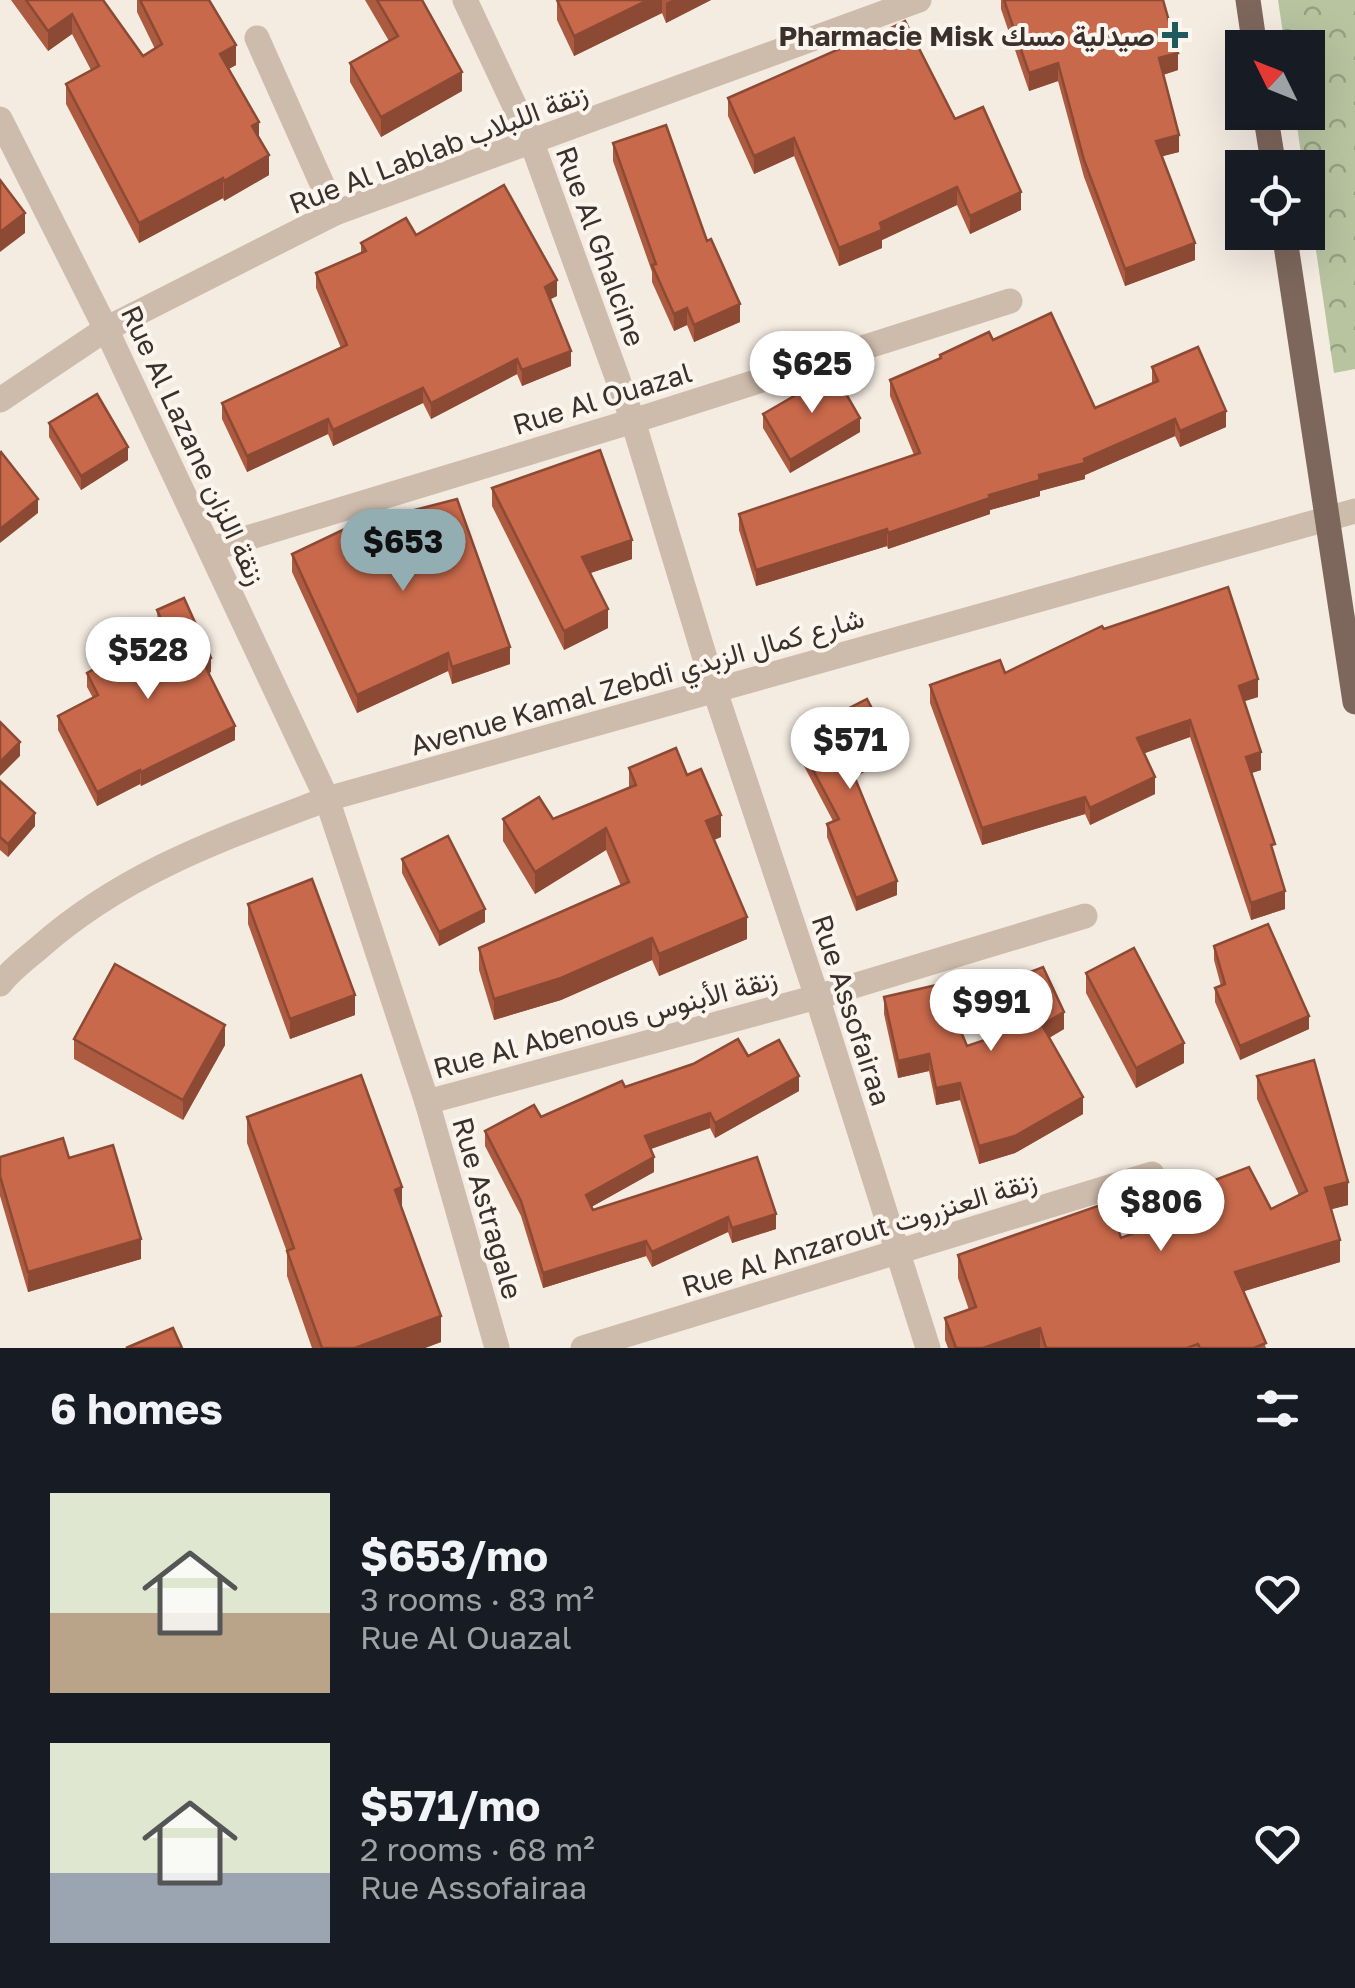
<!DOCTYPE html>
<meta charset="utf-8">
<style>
:root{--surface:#171b24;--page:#20242c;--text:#f1f3f6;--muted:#9ea1a6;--accent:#92aeb2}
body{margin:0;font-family:"Golos Text",Vazirmatn,sans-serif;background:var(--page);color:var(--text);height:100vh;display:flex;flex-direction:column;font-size:38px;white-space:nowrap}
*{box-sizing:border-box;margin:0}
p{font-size:32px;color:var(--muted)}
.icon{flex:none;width:55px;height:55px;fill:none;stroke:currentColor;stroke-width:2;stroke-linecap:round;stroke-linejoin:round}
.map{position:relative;height:1348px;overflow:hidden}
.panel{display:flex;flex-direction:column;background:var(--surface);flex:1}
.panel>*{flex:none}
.needle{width:65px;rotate:313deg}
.buttons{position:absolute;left:1225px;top:30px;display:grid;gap:20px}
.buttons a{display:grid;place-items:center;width:100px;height:100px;border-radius:0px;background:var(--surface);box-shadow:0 10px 40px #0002;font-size:50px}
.price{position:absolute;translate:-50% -85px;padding:0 22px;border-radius:35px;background:#fff;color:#222;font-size:32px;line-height:65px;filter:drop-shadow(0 2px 5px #0008)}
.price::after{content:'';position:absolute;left:50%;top:60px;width:30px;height:22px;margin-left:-15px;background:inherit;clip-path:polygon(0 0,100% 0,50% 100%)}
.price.current{background:var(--accent);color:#111}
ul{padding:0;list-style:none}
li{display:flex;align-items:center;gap:30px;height:250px;padding:0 50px}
li span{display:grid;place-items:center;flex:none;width:280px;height:200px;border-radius:0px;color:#555}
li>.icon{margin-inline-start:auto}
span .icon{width:120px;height:120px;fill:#fffc;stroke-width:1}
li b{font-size:42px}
h2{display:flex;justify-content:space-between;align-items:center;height:120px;padding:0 50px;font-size:42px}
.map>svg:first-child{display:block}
.park{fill:url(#park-crowns)}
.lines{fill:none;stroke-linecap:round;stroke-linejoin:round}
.minor{stroke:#cdbbac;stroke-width:25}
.major{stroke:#7d675c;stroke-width:25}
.wall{fill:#ac5a40}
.shaded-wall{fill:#8c4a34}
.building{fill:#c8694b;stroke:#8c4a34;stroke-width:2.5}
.poi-dot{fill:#1f5a5e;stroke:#fbf5ee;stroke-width:4}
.labels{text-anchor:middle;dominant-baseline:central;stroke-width:8;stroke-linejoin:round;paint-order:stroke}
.poi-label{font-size:28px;font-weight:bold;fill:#3b302b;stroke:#fbf5ee;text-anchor:end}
.street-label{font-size:28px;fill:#3b302b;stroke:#fbf5ee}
</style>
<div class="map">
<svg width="1355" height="1348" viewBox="0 0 1355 1348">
<defs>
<pattern id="park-crowns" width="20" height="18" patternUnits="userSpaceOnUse" patternTransform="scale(2.5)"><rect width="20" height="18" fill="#b8c4a0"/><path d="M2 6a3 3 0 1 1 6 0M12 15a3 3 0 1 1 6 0" fill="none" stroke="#97a083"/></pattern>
</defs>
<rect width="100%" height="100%" fill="#f4ebe1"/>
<path class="park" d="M1278,0H1355V369L1334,373L1308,196V168L1303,167L1295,113L1308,112V48L1285,47Z"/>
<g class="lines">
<g class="minor">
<path d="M465,0L532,143L633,421L715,691L817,997L928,1348"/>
<path d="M257,38L335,213"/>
<path d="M0,119L106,329L327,799L427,1102L497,1348"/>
<path d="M0,400L106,329L335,213L919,0"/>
<path d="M211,549L633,421L1010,301"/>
<path d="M0,984C11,970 26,959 40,947C125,872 222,839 327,799L1355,511"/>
<path d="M427,1102L817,997L1085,916"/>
<path d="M583,1348L1152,1174"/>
</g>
<g class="major">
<path d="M1248,0L1255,48"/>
<path d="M1265,112L1274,168"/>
<path d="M1284,232L1355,702"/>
</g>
</g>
<g class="wall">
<path d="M11,0H103L143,56L155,49L137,12V0H209L236,65L228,69L259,139L269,175L224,201L223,198L139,243L66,104V84L91,70L72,34L48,51Z"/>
<path d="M365,0H422L462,91L381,137L350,82V63L389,41Z"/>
<path d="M557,0H711L666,23L662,13L574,56L557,20Z"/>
<path d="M1001,0H1163L1178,70L1163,75L1179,152L1162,156L1195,260L1125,286L1084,177L1058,81L1029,91L1001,9Z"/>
<path d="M865,41L955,119L1021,210L970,234L957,205L882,240V248L839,266L794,156L754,174L728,116V98Z"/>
<path d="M613,143L707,241L740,322L694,342L687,325L674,331L652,282V272L613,161Z"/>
<path d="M416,235L557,296L550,299L571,366L522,386L517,374L431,419L423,403L333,446L328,434L247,472L222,419V403L341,348L316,288V273L361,253V243Z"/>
<path d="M993,340L1095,408L1152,384V367L1226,427L1180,447L1175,436L1085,475V479L1040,491V496L990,510V514L888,549L887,546L756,586L739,530V514L914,455L890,396V380L940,359V355Z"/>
<path d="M763,414L860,432L790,473L763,428Z"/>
<path d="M49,423L128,460L81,490L49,437Z"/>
<path d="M492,488L632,559L590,573L608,628L564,650L492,506Z"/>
<path d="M372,521L510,664L452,684L448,671L357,713L292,572V554Z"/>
<path d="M157,610L211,672L209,673L235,740L141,786L140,784L97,806L58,730V716L93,698L87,687V673L133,648V636L158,625Z"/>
<path d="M1104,629L1258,697L1244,701L1261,770L1251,773L1275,857L1285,909L1251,920L1190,737L1144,753L1155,794L1090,825L1085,814L982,845L930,703V685L1005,673Z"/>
<path d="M795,736L891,758L855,777L897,895L856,911L827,837V824L833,821L795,749Z"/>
<path d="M629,768L687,775L721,837L714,840L747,939L659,976L652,960L561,1000L494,1020L479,970V948L621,886L606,850L535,894L503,841V819H553L629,788Z"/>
<path d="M0,781L35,826L8,857L0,850Z"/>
<path d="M402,859L485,922L439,946L402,873Z"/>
<path d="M248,904L355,1015L290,1039L248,924Z"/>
<path d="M1214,946L1309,1029L1240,1060L1215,1002V988L1221,986L1214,960Z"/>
<path d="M1086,973L1184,1063L1136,1088L1086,993Z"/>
<path d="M984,990L1064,1029L1049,1038L1083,1114L1015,1153L979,1164L960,1100L936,1105L929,1071L898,1078L884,1014V997L967,1046L992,1037L984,1007Z"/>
<path d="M74,1039L225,1045L183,1120L74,1059Z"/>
<path d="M748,1056L799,1091L715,1138L710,1128L651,1149L654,1172L591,1207L593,1210L757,1157L776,1229L732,1243L728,1232L652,1267L646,1256L543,1288L521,1216L485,1146V1131L541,1117L625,1087Z"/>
<path d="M1257,1076L1348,1205L1331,1209L1340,1262L1244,1291L1266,1348H948L945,1340V1318L969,1310L958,1278V1255L1121,1238L1178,1216V1194L1271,1209L1299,1195L1257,1099Z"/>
<path d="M247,1117L402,1208L441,1342L425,1348H312L287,1276V1252L247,1143Z"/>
<path d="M0,1157L69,1158L141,1259L28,1292L0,1196Z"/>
</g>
<g class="shaded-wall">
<path d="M648,0H662V13L574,56V36Z"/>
<path d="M672,0H711L666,23V3Z"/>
<path d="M72,14V34L48,51V31Z"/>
<path d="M236,45V65L220,74V54Z"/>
<path d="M1178,53V70L1159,76V58Z"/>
<path d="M1058,63V81L1029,91V73Z"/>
<path d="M462,72V91L381,137V117Z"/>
<path d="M259,122V142L252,126Z"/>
<path d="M1179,135V152L1156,158V141Z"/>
<path d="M794,138V156L754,174V156Z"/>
<path d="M269,155V175L224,201V181Z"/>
<path d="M223,178V198L139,243V223Z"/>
<path d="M957,187V205L882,240V248L839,266V248L880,223Z"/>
<path d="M1021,192V210L970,234V216Z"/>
<path d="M25,213V233L0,252V232Z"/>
<path d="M1195,243V260L1125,286V269Z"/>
<path d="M557,280V296L545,302V287Z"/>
<path d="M740,304V322L694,342V325Z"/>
<path d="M687,308V325L674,331V314Z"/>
<path d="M571,351V366L522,386V370Z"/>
<path d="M517,359V374L431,419V403Z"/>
<path d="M423,388V403L333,446V430Z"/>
<path d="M1226,411V427L1180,447V431Z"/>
<path d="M860,418V432L790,473V460Z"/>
<path d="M328,419V434L247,472V456Z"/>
<path d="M1175,419V436L1085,475V479L1040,491V496L990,510V514L888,549V533L1084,459Z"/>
<path d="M128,447V460L81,490V476Z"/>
<path d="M38,499V513L0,543V529Z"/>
<path d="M887,529V546L756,586V570Z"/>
<path d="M632,540V559L582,576V557Z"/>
<path d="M608,609V628L564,650V631Z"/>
<path d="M510,647V664L452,684V667Z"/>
<path d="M448,653V671L357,713V695Z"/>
<path d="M211,658V672L203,675V662Z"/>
<path d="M1258,679V697L1239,703V686Z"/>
<path d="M1190,720V737L1137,756V738Z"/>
<path d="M235,726V740L141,786V772Z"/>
<path d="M20,742V756L0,776V762Z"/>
<path d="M891,745V758L850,779V766Z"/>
<path d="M1261,752V770L1246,775V757Z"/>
<path d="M140,770V784L97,806V792Z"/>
<path d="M1155,777V794L1090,825V808Z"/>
<path d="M1085,797V814L982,845V828Z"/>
<path d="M35,813V826L8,857V844Z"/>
<path d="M721,815V837L706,843V821Z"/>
<path d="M606,828V850L535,894V872Z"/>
<path d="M897,881V895L856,911V898Z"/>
<path d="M1285,891V909L1251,920V903Z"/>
<path d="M485,909V922L439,946V932Z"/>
<path d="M747,917V939L659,976V954Z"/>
<path d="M652,938V960L561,1000L494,1020V999Z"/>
<path d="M355,995V1015L290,1039V1019Z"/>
<path d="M1064,1012V1029L1042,1042V1025Z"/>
<path d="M1309,1016V1029L1240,1060V1046Z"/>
<path d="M225,1025V1045L183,1120V1100Z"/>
<path d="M1184,1043V1063L1136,1088V1068Z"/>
<path d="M929,1054V1071L898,1078V1061Z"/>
<path d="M799,1076V1091L715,1138V1123Z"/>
<path d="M960,1083V1100L936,1105V1088Z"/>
<path d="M1083,1097V1114L1015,1153L979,1164V1146Z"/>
<path d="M710,1113V1128L645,1151V1136Z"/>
<path d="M654,1157V1172L586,1210V1195Z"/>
<path d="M1348,1182V1205L1325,1211V1188Z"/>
<path d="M402,1187V1213L395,1190Z"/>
<path d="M776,1214V1229L732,1243V1228Z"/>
<path d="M728,1217V1232L652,1267V1252Z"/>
<path d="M141,1239V1259L28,1292V1272Z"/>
<path d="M1340,1240V1262L1235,1294V1272Z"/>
<path d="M646,1241V1256L543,1288V1273Z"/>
<path d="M441,1316V1342L425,1348H355Z"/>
<path d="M1040,1328V1348H983Z"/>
</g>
<g class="building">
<path d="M26,0H103L143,56L162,44L140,0H209L236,45L220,54L259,122L252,126L269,155L224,181L223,178L139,223L66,84L99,66L72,14L48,31Z"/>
<path d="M377,0H422L462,72L381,117L350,63L398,36Z"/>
<path d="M557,0H648L574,36Z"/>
<path d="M1004,0H1163L1178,53L1159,58L1179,135L1156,141L1195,243L1125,269L1084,160L1058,63L1029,73Z"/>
<path d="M905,21L955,119L983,107L1021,192L970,216L957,187L880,223L882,230L839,248L794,138L754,156L728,98L864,38L865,41Z"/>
<path d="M666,125L707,241L711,239L740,304L694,325L687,308L674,314L652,265L656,264L613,143Z"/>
<path d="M0,180L25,213L0,232Z"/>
<path d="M504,185L557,280L545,287L571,351L522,370L517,359L431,403L423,388L333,430L328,419L247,456L222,403L347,345L316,273L366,251L361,243L406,218L416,235Z"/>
<path d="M1051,313L1095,408L1158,381L1152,367L1198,347L1226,411L1180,431L1175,419L1084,459L1085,463L1039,475L1040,480L989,495L990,498L888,533L887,529L756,570L739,514L920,453L890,380L941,358L940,355L989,332L993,340Z"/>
<path d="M834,373L860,418L790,460L763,414Z"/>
<path d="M97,394L128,447L81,476L49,423Z"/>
<path d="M600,450L632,540L582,557L608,609L564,631L492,488Z"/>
<path d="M1,452L38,499L0,529V453Z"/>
<path d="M457,499L510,647L452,667L448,653L357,695L292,554L370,517L372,521Z"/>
<path d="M1228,587L1258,679L1239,686L1261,752L1246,757L1275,844L1271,845L1285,891L1251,903L1190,720L1137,738L1155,777L1090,808L1085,797L982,828L930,685L1000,660L1005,673L1102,626L1104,629Z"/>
<path d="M184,598L211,658L203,662L235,726L141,772L140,770L97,792L58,716L98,695L87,673L137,645L133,636L163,623L157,610Z"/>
<path d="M867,699L891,745L850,766L897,881L856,898L827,824L839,819L795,736Z"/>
<path d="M0,722L20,742L0,762Z"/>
<path d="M676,748L687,775L701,769L721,815L706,821L747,917L659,954L652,938L561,978L494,999L479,948L629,882L606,828L535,872L503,819L539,797L553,819L636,785L629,768Z"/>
<path d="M0,781L35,813L8,844L0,837Z"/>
<path d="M448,836L485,909L439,932L402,859Z"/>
<path d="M312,879L355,995L290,1019L248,904Z"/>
<path d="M1268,924L1309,1016L1240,1046L1215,988L1225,984L1214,946Z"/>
<path d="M1134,948L1184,1043L1136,1068L1086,973Z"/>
<path d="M115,964L225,1025L183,1100L74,1039Z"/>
<path d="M1043,967L1064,1012L1042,1025L1083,1097L1015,1136L979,1146L960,1083L936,1088L929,1054L898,1061L884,997L941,984L967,1046L997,1036L984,990Z"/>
<path d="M738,1039L748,1056L779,1040L799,1076L715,1123L710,1113L645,1136L654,1157L586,1195L593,1210L757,1157L776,1214L732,1228L728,1217L652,1252L646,1241L543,1273L521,1201L485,1131L534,1105L541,1117L622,1081L625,1087L693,1064Z"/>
<path d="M1314,1060L1348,1182L1325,1188L1340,1240L1235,1272L1266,1343L1254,1348H1200L1198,1344L1187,1348H1046L1040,1328L983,1348H956L945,1318L976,1307L958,1255L1109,1202L1121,1238L1186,1214L1178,1194L1249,1167L1271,1209L1307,1191L1257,1076Z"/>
<path d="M361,1075L402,1187L395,1190L441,1316L355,1348H322L287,1251L294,1248L247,1117Z"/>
<path d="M63,1138L69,1158L113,1145L141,1239L28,1272L0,1176V1157Z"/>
<path d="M173,1328L182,1348H126Z"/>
</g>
<path class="poi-dot" d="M1170 20h10v10h10v10h-10v10h-10v-10h-10v-10h10z"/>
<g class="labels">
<g class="poi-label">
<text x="1155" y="35">Pharmacie Misk صيدلية مسك</text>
</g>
<g class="street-label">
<text transform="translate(438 148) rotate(-21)">Rue Al Lablab زنقة اللبلاب</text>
<text transform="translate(601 246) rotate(70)">Rue Al Ghalcine</text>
<text transform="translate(602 398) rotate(-17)">Rue Al Ouazal</text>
<text transform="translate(194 445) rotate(65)">Rue Al Lazane زنقة اللزان</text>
<text transform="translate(637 681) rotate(-16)">Avenue Kamal Zebdi شارع كمال الزبدي</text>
<text transform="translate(852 1010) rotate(72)">Rue Assofairaa</text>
<text transform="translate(605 1023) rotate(-15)">Rue Al Abenous زنقة الأبنوس</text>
<text transform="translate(488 1208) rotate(74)">Rue Astragale</text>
<text transform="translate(859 1233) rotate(-17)">Rue Al Anzarout زنقة العنزروت</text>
</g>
</g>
</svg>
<div class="buttons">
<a><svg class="needle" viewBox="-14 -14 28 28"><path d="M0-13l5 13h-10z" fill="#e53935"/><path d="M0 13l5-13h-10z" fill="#9ea1a6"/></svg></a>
<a><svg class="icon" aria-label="locate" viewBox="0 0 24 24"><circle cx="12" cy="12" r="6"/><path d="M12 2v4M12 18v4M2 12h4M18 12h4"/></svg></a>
</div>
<b class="price" style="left:812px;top:416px">$625</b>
<b class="price current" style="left:403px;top:594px">$653</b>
<b class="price" style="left:148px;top:702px">$528</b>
<b class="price" style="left:850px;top:792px">$571</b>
<b class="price" style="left:991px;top:1054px">$991</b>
<b class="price" style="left:1161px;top:1254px">$806</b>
</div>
<section class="panel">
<h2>6 homes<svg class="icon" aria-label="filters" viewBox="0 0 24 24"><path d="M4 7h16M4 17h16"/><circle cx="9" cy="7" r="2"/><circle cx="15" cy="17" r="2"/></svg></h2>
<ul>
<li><span style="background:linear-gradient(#dfe7d0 60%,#b9a48a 0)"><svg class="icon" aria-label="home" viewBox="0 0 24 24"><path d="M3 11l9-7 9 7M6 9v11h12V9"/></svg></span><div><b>$653/mo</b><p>3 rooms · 83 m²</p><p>Rue Al Ouazal</p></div><svg class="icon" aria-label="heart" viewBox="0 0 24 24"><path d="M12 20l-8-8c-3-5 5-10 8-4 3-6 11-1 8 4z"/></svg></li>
<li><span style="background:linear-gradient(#dfe7d0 65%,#9aa5b1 0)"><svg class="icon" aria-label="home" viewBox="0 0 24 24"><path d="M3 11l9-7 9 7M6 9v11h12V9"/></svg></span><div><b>$571/mo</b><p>2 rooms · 68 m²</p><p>Rue Assofairaa</p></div><svg class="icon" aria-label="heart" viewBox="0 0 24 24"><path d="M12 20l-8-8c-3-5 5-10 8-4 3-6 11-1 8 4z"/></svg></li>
</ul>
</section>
